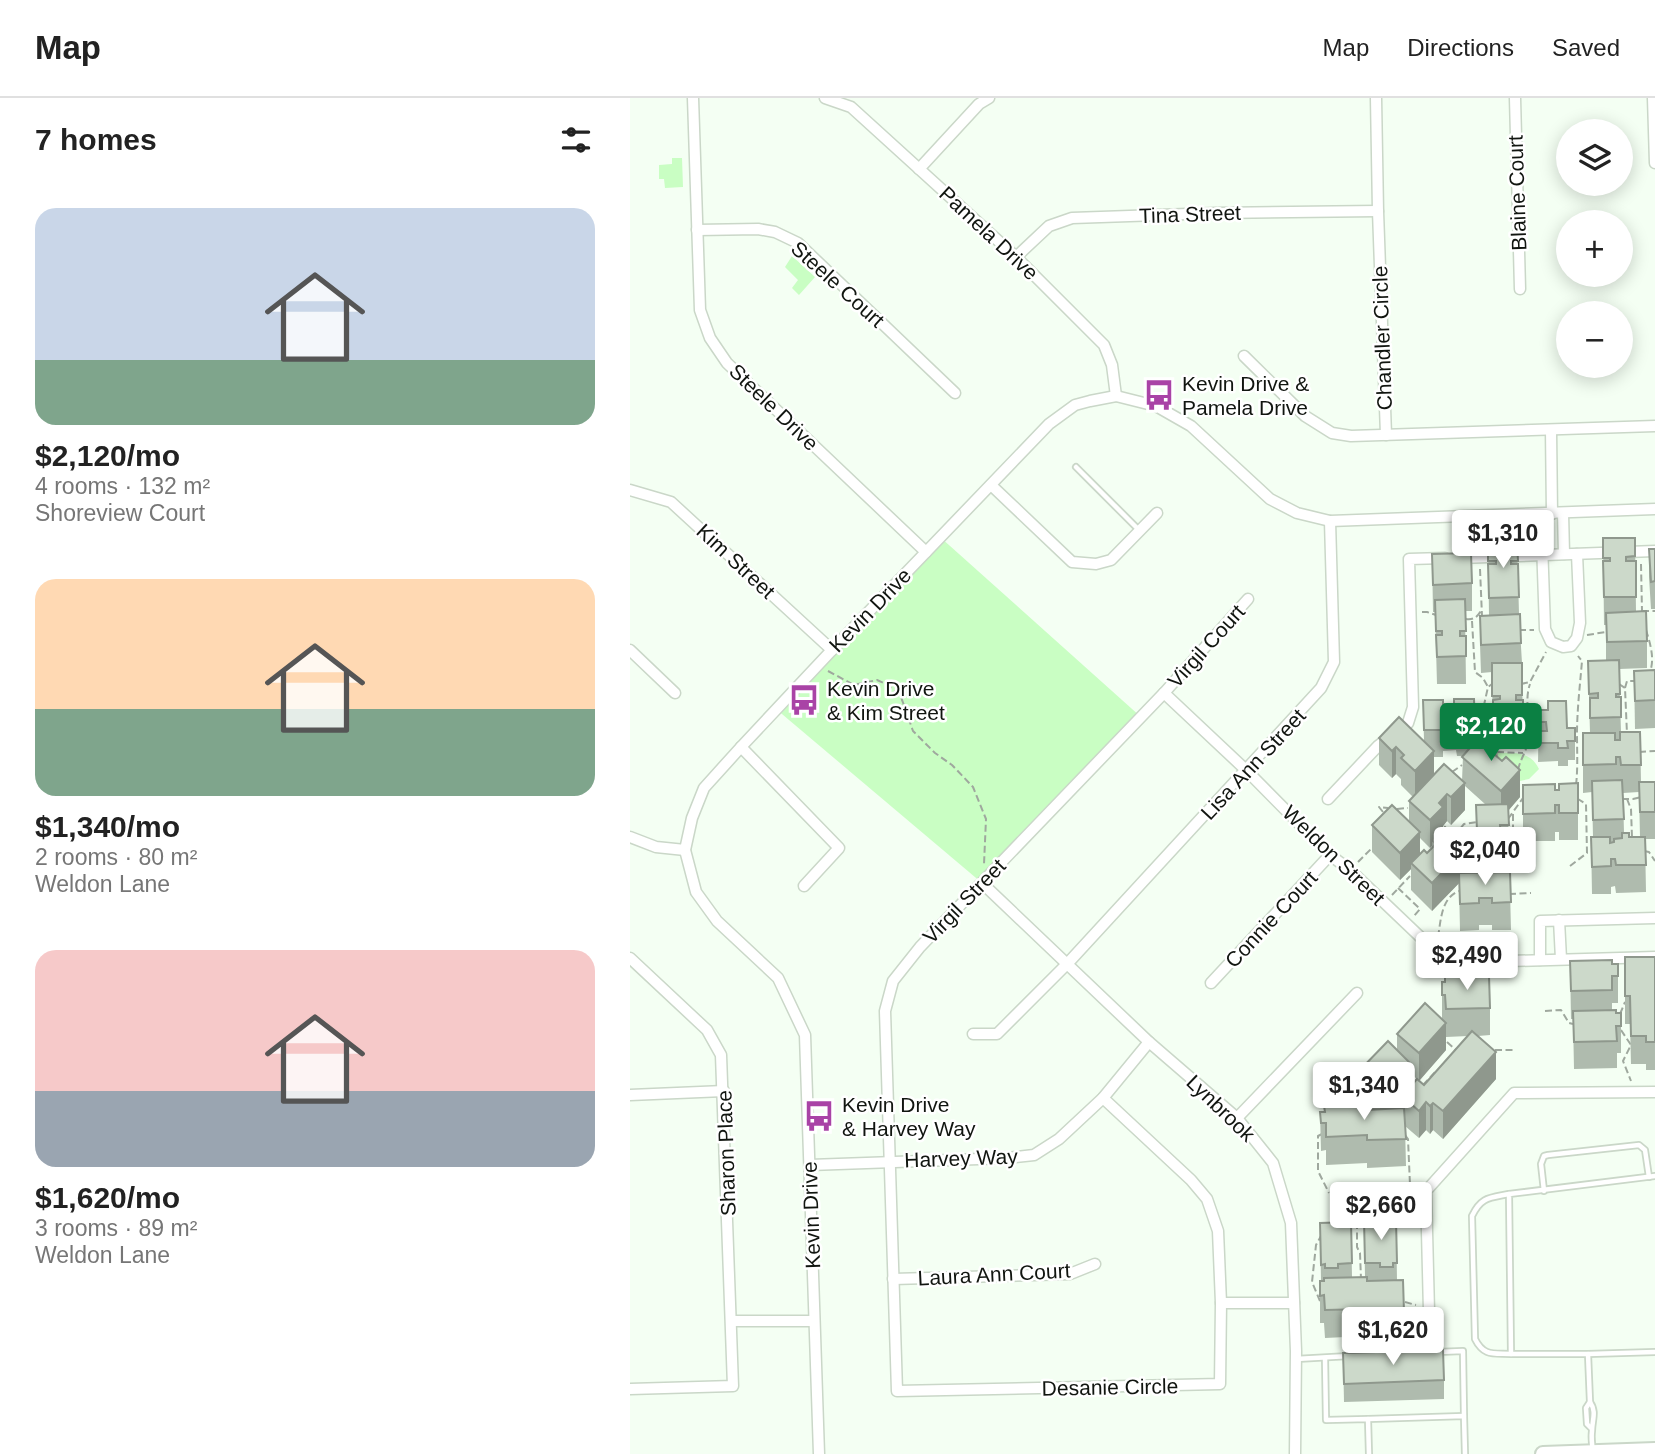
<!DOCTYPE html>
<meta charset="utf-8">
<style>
:root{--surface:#fff;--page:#f6f6f6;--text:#222;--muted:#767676;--line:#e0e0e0;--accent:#0b8043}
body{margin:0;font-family:Arial,sans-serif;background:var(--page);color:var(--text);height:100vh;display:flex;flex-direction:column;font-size:26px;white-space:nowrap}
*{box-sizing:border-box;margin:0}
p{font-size:23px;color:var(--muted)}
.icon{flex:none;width:38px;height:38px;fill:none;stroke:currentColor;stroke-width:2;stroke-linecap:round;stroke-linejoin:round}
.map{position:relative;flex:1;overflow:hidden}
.panel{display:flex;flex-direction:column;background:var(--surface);width:630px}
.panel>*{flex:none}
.buttons{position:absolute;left:926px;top:21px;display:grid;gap:14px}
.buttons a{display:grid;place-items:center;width:77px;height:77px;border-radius:50%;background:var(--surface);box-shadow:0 4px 18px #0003;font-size:35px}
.price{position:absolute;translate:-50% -60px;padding:0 16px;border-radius:7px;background:#fff;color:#222;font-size:23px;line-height:46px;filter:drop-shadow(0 2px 4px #0008)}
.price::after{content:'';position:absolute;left:50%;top:42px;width:21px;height:16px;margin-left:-10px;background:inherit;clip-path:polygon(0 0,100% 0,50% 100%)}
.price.on{background:var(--accent);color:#fff}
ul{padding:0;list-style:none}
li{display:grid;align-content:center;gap:14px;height:371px;padding:0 35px}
li span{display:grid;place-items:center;height:217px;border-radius:21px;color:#555}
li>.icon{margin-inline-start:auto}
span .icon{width:126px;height:126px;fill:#fffc;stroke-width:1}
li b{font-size:30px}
h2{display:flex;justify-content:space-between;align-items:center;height:84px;padding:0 35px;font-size:30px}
header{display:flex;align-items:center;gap:42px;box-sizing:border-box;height:98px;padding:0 35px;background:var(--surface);border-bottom:2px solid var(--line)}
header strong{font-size:33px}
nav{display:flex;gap:38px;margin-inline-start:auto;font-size:24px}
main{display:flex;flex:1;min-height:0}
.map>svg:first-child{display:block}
.green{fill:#c9fec3}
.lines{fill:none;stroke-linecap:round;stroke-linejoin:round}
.lane-casing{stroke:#cad7c8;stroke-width:8}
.street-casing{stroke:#cad7c8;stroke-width:13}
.secondary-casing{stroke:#cad7c8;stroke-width:18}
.path{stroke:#9fa89e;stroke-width:2;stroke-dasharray:7 3.5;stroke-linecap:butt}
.lane{stroke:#fff;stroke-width:4.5}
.street{stroke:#fff;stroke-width:10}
.secondary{stroke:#fff;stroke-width:14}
.wall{fill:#afbbae;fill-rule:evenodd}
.shaded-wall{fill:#8f988d}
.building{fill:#ccd9ca;stroke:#8f988d;stroke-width:2}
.labels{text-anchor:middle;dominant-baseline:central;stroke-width:5;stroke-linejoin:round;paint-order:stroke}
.street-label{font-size:21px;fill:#111510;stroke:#fff}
.poi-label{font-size:21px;fill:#111510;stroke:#fff;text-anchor:start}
</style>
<header>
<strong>Map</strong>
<nav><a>Map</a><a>Directions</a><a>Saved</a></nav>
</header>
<main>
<section class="panel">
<h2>7 homes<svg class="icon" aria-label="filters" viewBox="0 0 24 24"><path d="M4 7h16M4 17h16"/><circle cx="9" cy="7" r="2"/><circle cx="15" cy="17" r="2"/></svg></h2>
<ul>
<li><span style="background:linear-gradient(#c9d6e8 70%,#7fa58c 0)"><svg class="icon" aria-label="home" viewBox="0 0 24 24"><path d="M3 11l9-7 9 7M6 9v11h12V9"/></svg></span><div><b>$2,120/mo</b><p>4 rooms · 132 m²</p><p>Shoreview Court</p></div></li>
<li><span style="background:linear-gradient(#ffd9b3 60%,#7fa58c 0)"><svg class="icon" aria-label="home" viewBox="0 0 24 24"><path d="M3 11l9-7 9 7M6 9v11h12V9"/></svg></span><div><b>$1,340/mo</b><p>2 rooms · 80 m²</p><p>Weldon Lane</p></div></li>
<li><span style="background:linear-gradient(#f6c9c9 65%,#9aa5b1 0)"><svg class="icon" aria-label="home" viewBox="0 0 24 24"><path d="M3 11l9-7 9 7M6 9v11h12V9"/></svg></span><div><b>$1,620/mo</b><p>3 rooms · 89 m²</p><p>Weldon Lane</p></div></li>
</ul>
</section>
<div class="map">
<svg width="1025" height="1356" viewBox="0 0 1025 1356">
<rect width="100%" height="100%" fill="#f4fff3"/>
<g class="green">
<path d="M42,60H52L53,89L35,90L34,81H29V67L42,66Z"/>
<path d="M162,158L185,179L169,197L162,190L168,182L155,169Z"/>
<path d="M310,439L511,619L352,785L146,611Z"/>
<path d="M864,655C882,655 900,652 909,671L899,681L890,683Z"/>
</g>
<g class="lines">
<defs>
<g id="lane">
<path d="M446,369L509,432"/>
<path d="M1025,1078L879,1096L881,1256H958L1025,1254"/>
<path d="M914,1093L911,1066L914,1058L918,1057L1009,1047L1015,1052L1019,1079"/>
<path d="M879,1096C859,1100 851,1099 842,1118L845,1241C854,1259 864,1255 881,1256"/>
<path d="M808,1254L833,1253L834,1318"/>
<path d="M958,1256L960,1304L956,1310L957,1326L961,1330"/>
<path d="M695,1260L696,1322L738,1321L739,1356"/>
<path d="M666,1261L719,1258"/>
<path d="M960,1304C967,1314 962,1322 962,1333C961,1340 962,1347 963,1353"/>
<path d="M738,1321L834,1318L835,1356"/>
</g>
<g id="street">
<path d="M63,0L70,212L80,240L97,265L296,454"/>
<path d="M195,0L221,9L386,159L474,247L482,267L486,298"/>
<path d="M746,0L748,113L756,337"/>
<path d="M885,0L890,191"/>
<path d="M1023,0L1025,65"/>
<path d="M289,71L349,6L359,0"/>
<path d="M67,132L128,131L145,134L168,145L325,295"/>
<path d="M386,159L419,128L442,120L586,115L748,113"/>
<path d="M614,258L675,318L702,335L721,338L1025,328"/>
<path d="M921,332L922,416"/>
<path d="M361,387L442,464L466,466L481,462L527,415"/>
<path d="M0,392L41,404L202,552"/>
<path d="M933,415L934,456"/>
<path d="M911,416L915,531L921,544L933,549L941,548L947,540L950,525L947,456"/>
<path d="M830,460L1025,453"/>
<path d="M0,552L45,595"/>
<path d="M534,595L617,673L700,757L720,772L806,854L846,864L1025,859"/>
<path d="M111,649L209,750L174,788"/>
<path d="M698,701L748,648L778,625L783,609L779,461L815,460"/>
<path d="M0,739L26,749L55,752"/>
<path d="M352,785L519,944L607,1020L643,1065L661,1125L666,1253L665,1356"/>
<path d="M929,822L931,861"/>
<path d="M0,860L77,932L91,957L103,1288L0,1291"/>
<path d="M910,862V823L1025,820"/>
<path d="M581,885L700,757"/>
<path d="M343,936H367L438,865L691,590L704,564L700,423"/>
<path d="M0,997L94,993"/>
<path d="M473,1000L561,1082L577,1101L588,1133L591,1205L590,1286L267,1293L255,913L263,883L290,849L534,595L618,501"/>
<path d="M607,1020L727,895"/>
<path d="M180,1067L377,1060L404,1057L429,1041L473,1000L519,944"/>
<path d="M263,1181L440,1176L465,1166"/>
<path d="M591,1205H664"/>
<path d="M102,1223H184"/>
<path d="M800,1254L796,1093L884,995L1025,994"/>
<path d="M189,1356L175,937L148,880L87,823L66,794L55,752L62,720L74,690L111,649L202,552L419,326L445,307L460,303L486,298L526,308L561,328L640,401L667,415L700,423L1025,411"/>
</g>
<path id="secondary" d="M913,1356L1025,1352"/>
</defs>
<use href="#lane" class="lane-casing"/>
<use href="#street" class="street-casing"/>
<use href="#secondary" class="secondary-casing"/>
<g class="path">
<path d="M1011,466L1012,513"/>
<path d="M850,471L852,518"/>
<path d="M1012,513H1025"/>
<path d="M792,514H797L806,517"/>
<path d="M836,521C844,522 847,519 851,513"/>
<path d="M842,523L845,574L853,580L858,589"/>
<path d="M889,532H904"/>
<path d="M1016,532C1020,545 1025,560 1020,574"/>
<path d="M957,537L976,534"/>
<path d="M198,573L224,587L247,582L258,587L271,599L283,633L305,655L322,667L343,689L356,721L354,766"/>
<path d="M891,586L900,584L916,554"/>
<path d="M989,586L995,590L997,636"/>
<path d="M995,590L997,583H1006"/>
<path d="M857,640L854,607L858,589L862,586"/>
<path d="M867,654L893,655"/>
<path d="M1009,654L1025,653"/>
<path d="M888,672C890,662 896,654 898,644C903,626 893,606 900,586"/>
<path d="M822,674L832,667"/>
<path d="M946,687C948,670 947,654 947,636C947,612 950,587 952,563L948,558"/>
<path d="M992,701H1003L1011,699"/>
<path d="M997,701L1001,711L1002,740"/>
<path d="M767,711L778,710"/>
<path d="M753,714L749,709L758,710"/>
<path d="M883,716V735"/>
<path d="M878,721L893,700"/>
<path d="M879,732L883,737L887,752L901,770"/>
<path d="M827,740L829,732L834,726L847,724"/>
<path d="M1014,753L1019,754L1025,763"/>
<path d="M728,764L744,748"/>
<path d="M940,768L957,755L956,706L948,701"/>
<path d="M768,790L790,811L784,818"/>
<path d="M879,796L901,795"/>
<path d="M762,797L780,778"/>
<path d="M808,839C811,822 811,800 829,793"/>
<path d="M915,913L931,912L939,925L943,926"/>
<path d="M990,916L995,904"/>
<path d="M991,932L1001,947L993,963L1001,983"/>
<path d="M817,944L826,952"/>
<path d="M865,952H885"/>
<path d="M793,987L806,973"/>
<path d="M724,1006L725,999L727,996"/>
<path d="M692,1036L688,1038V1073L699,1095"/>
<path d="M775,1037L778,1041L780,1087"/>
<path d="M727,1124V1149L730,1155L731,1181"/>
<path d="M690,1203L682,1184L686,1147L691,1138"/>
<path d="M775,1204L786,1207"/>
</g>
<use href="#lane" class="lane"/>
<use href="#street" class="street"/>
<use href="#secondary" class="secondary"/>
</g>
<g class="wall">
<path d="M973,440H1005L1006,514L1017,543V570L989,571L991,634H1010L1011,684H1025V741H1015L1016,794L986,795L985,788L981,789V796H962L961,739H963L962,694L953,695V635H960L958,563L976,562V527H974ZM1009,694L1010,739H999L994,735L993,695Z"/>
<path d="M887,443L889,516L892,565L893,649H867L868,660L890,699L878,713L881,832H862V827H849V832L830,833L829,785L802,813L781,792V771L770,782L742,754V727L779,724V703L783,699L771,687V681L766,676L762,680L749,667V640L794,643L793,602L813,606H824L844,601L845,645L863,646L862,574L851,575L850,546V518H859L858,444ZM826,652L827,658H833L832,683L804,677V659H813V653ZM835,688L855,706L846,707L847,775H837L813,731V728L817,723L821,727L835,712ZM790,740L800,750L802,748V750L797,755L790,756Z"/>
<path d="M1019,451H1025V511H1021L1019,479Z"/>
<path d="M802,456L842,485V513H835L836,586H807L805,514H803Z"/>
<path d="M1025,572V630L1005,631L1004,573Z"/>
<path d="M909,612H918L937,630H945V662H938V668H928V663L908,664Z"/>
<path d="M893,687L925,692L948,715V742H929V734H925V743H893Z"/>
<path d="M995,859H1025V972H1016V966H1001L1000,926H995Z"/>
<path d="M940,863L988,866V905H982V912L986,915H991V955H987V970L944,971L943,921H941Z"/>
<path d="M812,884L860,910V937L848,938L866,981L813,1041L803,1032L800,1036L796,1032L789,1040L775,1028L776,1068L737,1070V1065L696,1067V1052L691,1053L690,1014L727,1006L728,974L767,952V936L812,921ZM838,938L794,987L789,983L816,952V939ZM780,975L787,981L780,989ZM772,1000V1010L761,1011Z"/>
<path d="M734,1122H766L767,1182L774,1214V1241L736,1243V1238L695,1240L694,1225H690V1183H691L690,1125L721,1124L722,1179H735Z"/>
<path d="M713,1255L814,1282V1301L714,1304Z"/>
</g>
<g class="shaded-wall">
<path d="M766,649V676L762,680V653Z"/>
<path d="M804,653V680L785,700V673Z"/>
<path d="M890,672V699L871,721V693Z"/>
<path d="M835,685V712L821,727V699Z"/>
<path d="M817,696V723L813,728V736L802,742V748L800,750V722L809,705Z"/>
<path d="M790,734V762L781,765V771L770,782V755Z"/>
<path d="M837,749V777L802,813V785Z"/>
<path d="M816,925V952L789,983V955Z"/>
<path d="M866,954V981L813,1041V1013Z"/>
<path d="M780,965V992L772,998V1000L750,1023V995Z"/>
<path d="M739,985V1012L736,1016V989Z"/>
<path d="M796,1004V1032L789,1040V1013Z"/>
<path d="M803,1005V1032L800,1036V1008Z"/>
</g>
<g class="building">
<path d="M973,440H1005V458L996,459V463H1006V499H974L973,463H980V460H973Z"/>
<path d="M887,443L888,463H881V466H888L889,499L859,500L858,466H866V463H858V444Z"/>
<path d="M1019,451H1025V483L1021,484Z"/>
<path d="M841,455L842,485L803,487L802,456Z"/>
<path d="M835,501L836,533H830V538H836V558L807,559L806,537H812V533H806L805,502Z"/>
<path d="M1016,513L1017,543L977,544L976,515Z"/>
<path d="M890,516L891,545L851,547L850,518Z"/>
<path d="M989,562L990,596H986V599H991V619L960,620V600H968V595L959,596L958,563Z"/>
<path d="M862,565H892V597H886V602H893V621L863,622V602L870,601V598H862Z"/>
<path d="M1025,572V602L1005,603L1004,573Z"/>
<path d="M824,601H844L845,630L827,631L826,625H813V632H794L793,602H813V606H824Z"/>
<path d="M918,603H936L937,630H945V643H937L938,650H928V645H908V633H917L916,624H909V612H918Z"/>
<path d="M769,619L804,653L785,673L771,660L774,657L766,649L762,653L749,640Z"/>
<path d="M990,634H1010L1011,667H991L990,659H986V666L953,667V635H985V642H990Z"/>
<path d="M852,636L868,650L864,656L872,663L876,659L890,672L871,693L832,659Z"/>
<path d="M814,666L835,685L821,699L817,696L809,705L813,709L800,722L779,703Z"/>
<path d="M992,682L994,721L963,722L962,683Z"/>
<path d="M1009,684H1025V714H1010Z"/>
<path d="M948,685V715H929V707H925V715L893,716V687L925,686V692H929V686Z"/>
<path d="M878,706L879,727H870L871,739H879V758L848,759L846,707Z"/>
<path d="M762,707L790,734L770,755L742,727Z"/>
<path d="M815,729L837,749L802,785L781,765L794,752L797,755L806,746L802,742Z"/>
<path d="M992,735H999V739H1015L1016,767H986L985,761H981V768L962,769L961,739H980V745L984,744V741L992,740Z"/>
<path d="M880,774L881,804L862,805V800H849V805L830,806L829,775Z"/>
<path d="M995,859H1025V944H1016V938H1001L1000,898H995Z"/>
<path d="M982,862V866H988V878H982V892L941,893L940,863Z"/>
<path d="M859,878L860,910L816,911L815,897H812V884H815V879Z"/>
<path d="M795,905L816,925L789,955L767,936Z"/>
<path d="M986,912V915H991V928H986L987,943L944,944L943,913Z"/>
<path d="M842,933L866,954L813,1013L803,1005L800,1008L796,1004L789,1013L772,998L787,981L794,987Z"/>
<path d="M758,943L780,965L750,995L739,985L736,989L727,980L731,977L728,974Z"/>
<path d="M737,1006V1012L774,1010L776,1041L737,1042V1037L696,1039V1025H691L690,1014H695L694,1008Z"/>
<path d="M734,1122H766L767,1165H763V1169H750V1165H735Z"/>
<path d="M721,1124L722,1165L708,1166V1170H695V1166L691,1167L690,1125Z"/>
<path d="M737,1179V1183L773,1182L774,1214L736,1215V1211L695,1212L694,1197L690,1198V1183H694V1180Z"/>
<path d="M813,1252L814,1282L714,1286L713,1255Z"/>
</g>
<defs>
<symbol id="bus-bare" viewBox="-9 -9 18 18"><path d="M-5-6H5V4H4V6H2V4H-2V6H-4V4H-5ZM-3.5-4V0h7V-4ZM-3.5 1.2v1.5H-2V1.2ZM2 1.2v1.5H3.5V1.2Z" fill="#a943a6" stroke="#fff" stroke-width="2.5" paint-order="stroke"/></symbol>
</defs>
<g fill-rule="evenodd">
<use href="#bus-bare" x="507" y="275" width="44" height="44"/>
<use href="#bus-bare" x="152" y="580" width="44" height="44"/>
<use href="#bus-bare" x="167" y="996" width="44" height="44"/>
</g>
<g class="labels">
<g class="street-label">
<text transform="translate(887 95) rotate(-92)">Blaine Court</text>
<text transform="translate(560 116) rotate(-2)">Tina Street</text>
<text transform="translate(359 135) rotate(43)">Pamela Drive</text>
<text transform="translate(208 186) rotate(42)">Steele Court</text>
<text transform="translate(752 240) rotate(-92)">Chandler Circle</text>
<text transform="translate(144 309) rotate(44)">Steele Drive</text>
<text transform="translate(106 463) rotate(43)">Kim Street</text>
<text transform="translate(240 512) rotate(-46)">Kevin Drive</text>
<text transform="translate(576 548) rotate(-48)">Virgil Court</text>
<text transform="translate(623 666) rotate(-47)">Lisa Ann Street</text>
<text transform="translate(704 757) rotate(44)">Weldon Street</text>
<text transform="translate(334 803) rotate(-46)">Virgil Street</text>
<text transform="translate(641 821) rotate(-47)">Connie Court</text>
<text transform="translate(591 1010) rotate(44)">Lynbrook</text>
<text transform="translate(96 1055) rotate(-92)">Sharon Place</text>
<text transform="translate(331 1060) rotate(-2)">Harvey Way</text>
<text transform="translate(181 1117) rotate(-92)">Kevin Drive</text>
<text transform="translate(364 1176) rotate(-3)">Laura Ann Court</text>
<text transform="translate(480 1289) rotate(-1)">Desanie Circle</text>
</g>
<g class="poi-label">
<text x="552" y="285">Kevin Drive &amp;<tspan x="552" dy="24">Pamela Drive</tspan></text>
<text x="197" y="590">Kevin Drive<tspan x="197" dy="24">&amp; Kim Street</tspan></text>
<text x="212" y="1006">Kevin Drive<tspan x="212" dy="24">&amp; Harvey Way</tspan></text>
</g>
</g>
</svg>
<div class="buttons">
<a><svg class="icon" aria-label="layers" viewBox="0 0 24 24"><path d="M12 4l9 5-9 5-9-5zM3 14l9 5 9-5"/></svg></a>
<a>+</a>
<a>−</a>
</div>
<b class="price" style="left:873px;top:472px">$1,310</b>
<b class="price on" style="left:861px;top:665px">$2,120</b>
<b class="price" style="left:855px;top:789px">$2,040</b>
<b class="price" style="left:837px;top:894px">$2,490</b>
<b class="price" style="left:734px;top:1024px">$1,340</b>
<b class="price" style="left:751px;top:1144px">$2,660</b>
<b class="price" style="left:763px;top:1269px">$1,620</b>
</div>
</main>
